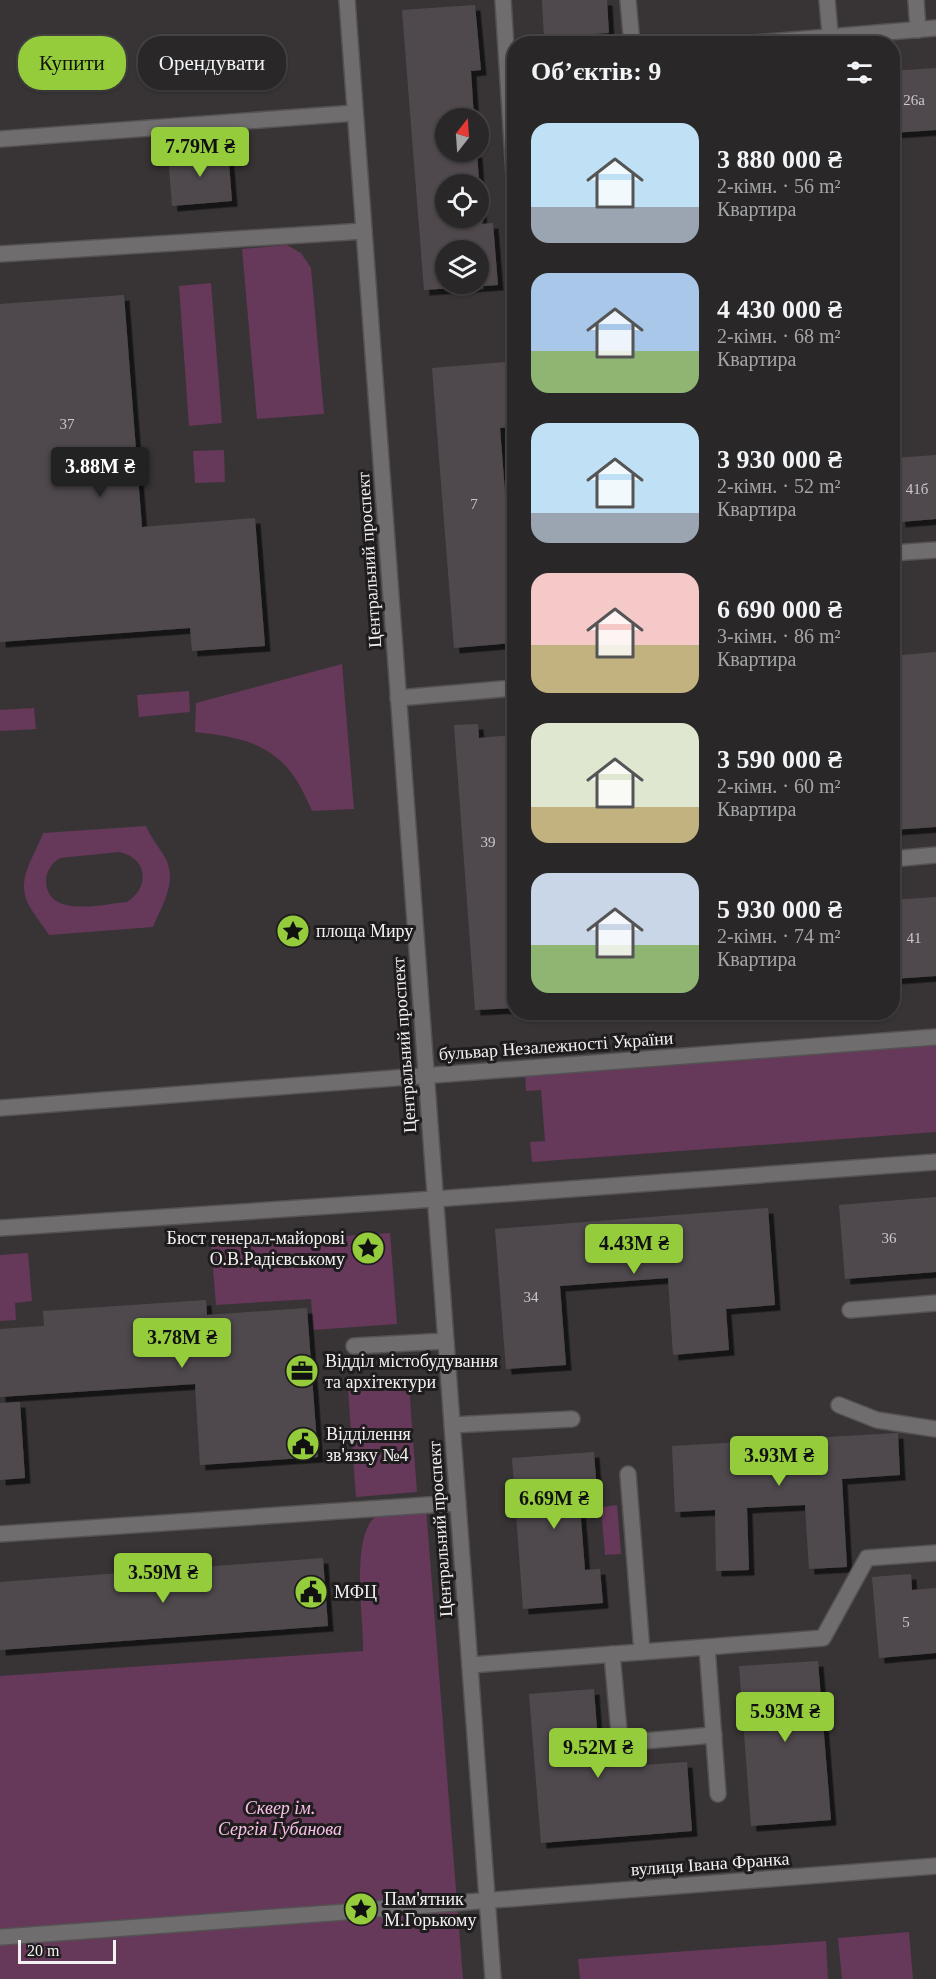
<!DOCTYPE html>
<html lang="uk">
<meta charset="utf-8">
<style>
:root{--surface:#2a2728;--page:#363334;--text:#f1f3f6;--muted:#a5a5a8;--line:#464445;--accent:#94cc3c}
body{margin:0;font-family:Georgia,serif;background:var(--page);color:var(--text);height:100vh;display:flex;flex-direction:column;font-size:22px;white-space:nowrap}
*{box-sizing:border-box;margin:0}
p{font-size:20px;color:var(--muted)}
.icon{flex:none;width:33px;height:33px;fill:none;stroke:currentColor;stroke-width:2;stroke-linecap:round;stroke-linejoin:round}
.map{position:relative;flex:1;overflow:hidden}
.drawer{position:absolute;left:507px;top:36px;width:393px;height:984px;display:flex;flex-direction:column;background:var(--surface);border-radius:24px;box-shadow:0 2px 4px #0004,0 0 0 2px var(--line)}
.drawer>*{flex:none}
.guide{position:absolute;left:18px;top:36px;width:399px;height:54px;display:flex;gap:12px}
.needle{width:39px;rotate:17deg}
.controls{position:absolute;left:435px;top:108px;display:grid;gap:12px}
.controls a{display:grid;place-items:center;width:54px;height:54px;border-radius:50%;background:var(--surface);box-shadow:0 2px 4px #0004,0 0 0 2px var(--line);font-size:30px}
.scale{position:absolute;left:18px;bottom:15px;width:98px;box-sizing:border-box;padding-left:6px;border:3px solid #f4f1f3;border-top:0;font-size:16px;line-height:21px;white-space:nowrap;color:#f4f1f3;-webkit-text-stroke:4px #1e1c1d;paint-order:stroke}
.price{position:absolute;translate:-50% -51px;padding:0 14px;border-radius:6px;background:var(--accent);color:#111;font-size:20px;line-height:39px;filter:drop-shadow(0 2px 3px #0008)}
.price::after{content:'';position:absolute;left:50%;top:36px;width:18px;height:14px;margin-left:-9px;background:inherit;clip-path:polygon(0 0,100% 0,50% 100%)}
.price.active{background:#222;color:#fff}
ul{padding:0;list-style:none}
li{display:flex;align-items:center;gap:18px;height:150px;padding:0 24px}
li span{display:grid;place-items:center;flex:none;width:168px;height:120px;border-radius:18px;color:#555}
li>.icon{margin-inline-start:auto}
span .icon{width:72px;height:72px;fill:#fffc;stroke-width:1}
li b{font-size:26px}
h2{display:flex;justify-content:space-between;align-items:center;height:72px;padding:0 24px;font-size:26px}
.tag{padding:0 21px;border-radius:24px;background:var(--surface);box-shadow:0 2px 4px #0004,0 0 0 2px var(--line);font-size:21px;line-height:54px}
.tag.active{background:var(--accent);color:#111}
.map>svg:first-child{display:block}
.green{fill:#663859;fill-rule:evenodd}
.building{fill:#4f4a4d;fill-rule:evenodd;filter:url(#shadow)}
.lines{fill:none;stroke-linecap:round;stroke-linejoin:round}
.minor-casing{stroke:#565254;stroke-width:18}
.minor{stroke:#6f6d6e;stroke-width:15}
.labels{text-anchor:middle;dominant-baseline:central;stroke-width:6;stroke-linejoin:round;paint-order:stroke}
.number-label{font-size:15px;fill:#cbc7ca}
.street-label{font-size:18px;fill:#f4f1f3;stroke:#1e1c1d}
.poi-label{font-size:18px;fill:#f4f1f3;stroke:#1e1c1d;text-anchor:start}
.park-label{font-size:18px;font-style:italic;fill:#fbc0e8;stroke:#1e1c1d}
</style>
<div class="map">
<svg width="936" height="1979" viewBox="0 0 936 1979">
<defs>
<filter id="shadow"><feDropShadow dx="5.5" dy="5.5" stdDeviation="0" flood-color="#0009"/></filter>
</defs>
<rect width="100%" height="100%" fill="#383436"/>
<g class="green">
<path d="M287,245L301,253L311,268L324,414L257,419L242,249Z"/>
<path d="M211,283L222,423L189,426L179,286Z"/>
<path d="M224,450L225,482L195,483L193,451Z"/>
<path d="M342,664L354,809L312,811C307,800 302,788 295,778C270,741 236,737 195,732L196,703Z"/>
<path d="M189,691L190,712L139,717L137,695Z"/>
<path d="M34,708L36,729L0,731V710Z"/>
<path d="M146,826C151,838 160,848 166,859C177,883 162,905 153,927L49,935C44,927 38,920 33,912C12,882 33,861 43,833ZM119,852C147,857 151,887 127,902C103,904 47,919 46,881C46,871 52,863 60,858Z"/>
<path d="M936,1041V1132L532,1162L530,1142L545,1141L541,1090L526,1091L525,1072Z"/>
<path d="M390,1233L397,1324L313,1330L311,1299L216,1305L211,1245Z"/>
<path d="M28,1253L32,1301L15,1303L16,1320L0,1321V1255Z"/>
<path d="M409,1386L417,1492L356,1497L348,1390Z"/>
<path d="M617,1505L621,1554L605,1555L601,1507Z"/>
<path d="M426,1508L463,1979H0V1676L363,1651C364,1620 350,1539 375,1517C386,1509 413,1509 426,1508Z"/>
<path d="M909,1932L913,1979H842L838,1938Z"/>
<path d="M826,1941L828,1979H580L578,1959Z"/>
</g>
<g class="building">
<path d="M542,0H607L609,33L544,37Z"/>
<path d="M475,5L481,70L471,71L474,118H446V152H477L482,224L493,223L498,285L424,290L402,10ZM446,184H478V218H446ZM446,250H478V284H446Z"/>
<path d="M936,68V130L892,133V71Z"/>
<path d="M228,150L232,201L172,206L168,154Z"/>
<path d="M124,295L142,527L255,518L265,646L192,651L190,628L0,642V304Z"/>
<path d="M505,362L510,427L500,428L512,581H514V643L454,648L432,368Z"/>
<path d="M936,455V519L900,522L895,458Z"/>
<path d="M936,652V827L892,830V656Z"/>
<path d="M478,724L479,738L514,735V1008L475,1010L454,725Z"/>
<path d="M936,897V976L892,979V900Z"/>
<path d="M936,1197V1272L845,1279L839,1205Z"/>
<path d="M768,1208L775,1305L726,1309L729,1350L673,1355L668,1278L560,1286L566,1365L506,1369L495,1229Z"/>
<path d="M206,1300L207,1315L307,1308L318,1457L200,1465L195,1384L0,1397V1329L44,1326L43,1311Z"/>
<path d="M20,1402L25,1478L0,1480V1403Z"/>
<path d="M898,1433L900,1475L842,1479L847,1567L809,1569L805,1505L747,1508L749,1570L716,1571L715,1510L675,1512L672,1446Z"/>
<path d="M594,1452L597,1491L579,1493L585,1570L600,1569L603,1603L523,1609L512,1458Z"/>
<path d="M323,1558L328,1626L0,1650V1582Z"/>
<path d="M911,1574L912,1590L936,1588V1653L879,1658L872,1577Z"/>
<path d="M818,1661L831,1820L751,1826L739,1666Z"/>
<path d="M594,1689L600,1768L687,1762L692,1831L541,1843L529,1694Z"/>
</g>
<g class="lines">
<defs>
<g id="minor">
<path d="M347,0L493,1979"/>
<path d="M503,0L514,175"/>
<path d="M628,0L632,44"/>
<path d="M827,0L831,44"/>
<path d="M916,0L918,30"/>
<path d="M743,44L936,28"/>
<path d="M0,139L355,113"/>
<path d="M0,254L364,231"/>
<path d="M892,553L936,550"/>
<path d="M398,698L514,688"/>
<path d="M892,859L936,855"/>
<path d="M0,1108L936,1037"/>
<path d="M0,1228L435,1199L936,1162"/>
<path d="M850,1310L936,1303"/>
<path d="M354,1346L446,1341"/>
<path d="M839,1405L877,1420L936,1429"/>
<path d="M452,1425L572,1419"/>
<path d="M628,1474L642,1652"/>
<path d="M0,1534L458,1503"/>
<path d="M707,1647L823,1638L867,1558L936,1553"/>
<path d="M612,1654L620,1743L714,1735"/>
<path d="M470,1665L707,1647L718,1794"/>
<path d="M376,1909L936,1866"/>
<path d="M2,1937L345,1912"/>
</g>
</defs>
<use href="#minor" class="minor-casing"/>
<use href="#minor" class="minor"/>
</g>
<defs>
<symbol id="sight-disc" viewBox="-11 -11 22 22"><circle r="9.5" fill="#94cc3c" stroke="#1e1c1d"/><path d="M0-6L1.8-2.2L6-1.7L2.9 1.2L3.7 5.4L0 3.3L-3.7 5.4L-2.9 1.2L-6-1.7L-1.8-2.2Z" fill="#111"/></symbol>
<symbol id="office-disc" viewBox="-11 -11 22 22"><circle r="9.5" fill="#94cc3c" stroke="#1e1c1d"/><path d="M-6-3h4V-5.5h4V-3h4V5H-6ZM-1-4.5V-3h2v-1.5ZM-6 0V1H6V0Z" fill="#111"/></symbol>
<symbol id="civic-disc" viewBox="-11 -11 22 22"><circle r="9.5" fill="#94cc3c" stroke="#1e1c1d"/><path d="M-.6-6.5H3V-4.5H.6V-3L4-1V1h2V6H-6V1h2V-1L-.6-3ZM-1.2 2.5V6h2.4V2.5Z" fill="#111"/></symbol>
</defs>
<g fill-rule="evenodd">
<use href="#sight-disc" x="274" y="912" width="38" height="38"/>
<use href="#sight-disc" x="349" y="1229" width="38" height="38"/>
<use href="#office-disc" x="283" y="1352" width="38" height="38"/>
<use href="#civic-disc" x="284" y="1425" width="38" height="38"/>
<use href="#civic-disc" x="292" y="1573" width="38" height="38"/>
<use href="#sight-disc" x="342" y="1890" width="38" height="38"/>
</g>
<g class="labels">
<g class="number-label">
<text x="914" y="100">26а</text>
<text x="67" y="424">37</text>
<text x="917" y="489">41б</text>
<text x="474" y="504">7</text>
<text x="488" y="842">39</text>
<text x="914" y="938">41</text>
<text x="889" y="1238">36</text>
<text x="531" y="1297">34</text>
<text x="906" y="1622">5</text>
</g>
<g class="street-label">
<text transform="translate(369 560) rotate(-94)">Центральний проспект</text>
<text transform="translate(404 1045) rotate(-94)">Центральний проспект</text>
<text transform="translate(556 1046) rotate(-4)">бульвар Незалежності України</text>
<text transform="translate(440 1529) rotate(-94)">Центральний проспект</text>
<text transform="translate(710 1864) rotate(-4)">вулиця Івана Франка</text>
</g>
<g class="poi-label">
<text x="316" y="931">площа Миру</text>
<text x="345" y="1238" text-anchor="end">Бюст генерал-майорові<tspan x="345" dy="21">О.В.Радієвському</tspan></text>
<text x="325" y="1361">Відділ містобудування<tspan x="325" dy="21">та архітектури</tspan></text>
<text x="326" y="1434">Відділення<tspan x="326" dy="21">зв'язку №4</tspan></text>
<text x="334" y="1592">МФЦ</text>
<text x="384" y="1899">Пам'ятник<tspan x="384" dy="21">М.Горькому</tspan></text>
</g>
<g class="park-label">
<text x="280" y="1808">Сквер ім.<tspan x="280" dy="21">Сергія Губанова</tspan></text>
</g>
</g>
</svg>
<div class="controls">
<a><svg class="needle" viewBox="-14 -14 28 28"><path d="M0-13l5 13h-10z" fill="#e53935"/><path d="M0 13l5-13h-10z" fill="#a5a5a8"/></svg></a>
<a><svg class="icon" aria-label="locate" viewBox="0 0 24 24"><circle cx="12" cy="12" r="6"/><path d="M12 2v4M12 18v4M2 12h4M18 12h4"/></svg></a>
<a><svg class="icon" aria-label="layers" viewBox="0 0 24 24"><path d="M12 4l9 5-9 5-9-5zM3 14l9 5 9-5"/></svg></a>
</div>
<div class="scale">20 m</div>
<b class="price" style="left:200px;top:178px">7.79M ₴</b>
<b class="price active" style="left:100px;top:498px">3.88M ₴</b>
<b class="price" style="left:634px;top:1275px">4.43M ₴</b>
<b class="price" style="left:182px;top:1369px">3.78M ₴</b>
<b class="price" style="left:779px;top:1487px">3.93M ₴</b>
<b class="price" style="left:554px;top:1530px">6.69M ₴</b>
<b class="price" style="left:163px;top:1604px">3.59M ₴</b>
<b class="price" style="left:785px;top:1743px">5.93M ₴</b>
<b class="price" style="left:598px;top:1779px">9.52M ₴</b>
<div class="guide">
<a class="tag active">Купити</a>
<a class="tag">Орендувати</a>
</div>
<section class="drawer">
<h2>Об’єктів: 9<svg class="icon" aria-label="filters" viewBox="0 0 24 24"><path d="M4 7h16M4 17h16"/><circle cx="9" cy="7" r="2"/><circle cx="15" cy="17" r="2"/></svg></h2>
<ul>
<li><span style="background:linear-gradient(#bfe0f5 70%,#9aa5b1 0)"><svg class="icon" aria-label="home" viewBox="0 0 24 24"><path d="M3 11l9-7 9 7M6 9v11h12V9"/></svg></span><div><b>3 880 000 ₴</b><p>2-кімн. · 56 m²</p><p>Квартира</p></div></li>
<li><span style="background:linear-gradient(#a9c7e8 65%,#8fb573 0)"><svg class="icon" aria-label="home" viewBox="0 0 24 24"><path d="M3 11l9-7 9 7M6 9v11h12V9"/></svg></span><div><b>4 430 000 ₴</b><p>2-кімн. · 68 m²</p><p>Квартира</p></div></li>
<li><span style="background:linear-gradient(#bfe0f5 75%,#9aa5b1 0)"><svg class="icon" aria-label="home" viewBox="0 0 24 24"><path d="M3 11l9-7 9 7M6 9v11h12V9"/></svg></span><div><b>3 930 000 ₴</b><p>2-кімн. · 52 m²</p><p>Квартира</p></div></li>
<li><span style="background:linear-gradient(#f6c9c9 60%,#c2b280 0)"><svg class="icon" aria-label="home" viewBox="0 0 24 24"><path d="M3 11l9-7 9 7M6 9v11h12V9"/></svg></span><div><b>6 690 000 ₴</b><p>3-кімн. · 86 m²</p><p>Квартира</p></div></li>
<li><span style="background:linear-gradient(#dfe7d0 70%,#c2b280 0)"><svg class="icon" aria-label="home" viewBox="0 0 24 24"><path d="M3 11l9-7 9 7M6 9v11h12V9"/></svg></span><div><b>3 590 000 ₴</b><p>2-кімн. · 60 m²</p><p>Квартира</p></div></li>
<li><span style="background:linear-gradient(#c9d6e8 60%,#8fb573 0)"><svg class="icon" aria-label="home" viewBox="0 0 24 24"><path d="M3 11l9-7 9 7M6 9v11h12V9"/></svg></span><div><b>5 930 000 ₴</b><p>2-кімн. · 74 m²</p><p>Квартира</p></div></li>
</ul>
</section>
</div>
